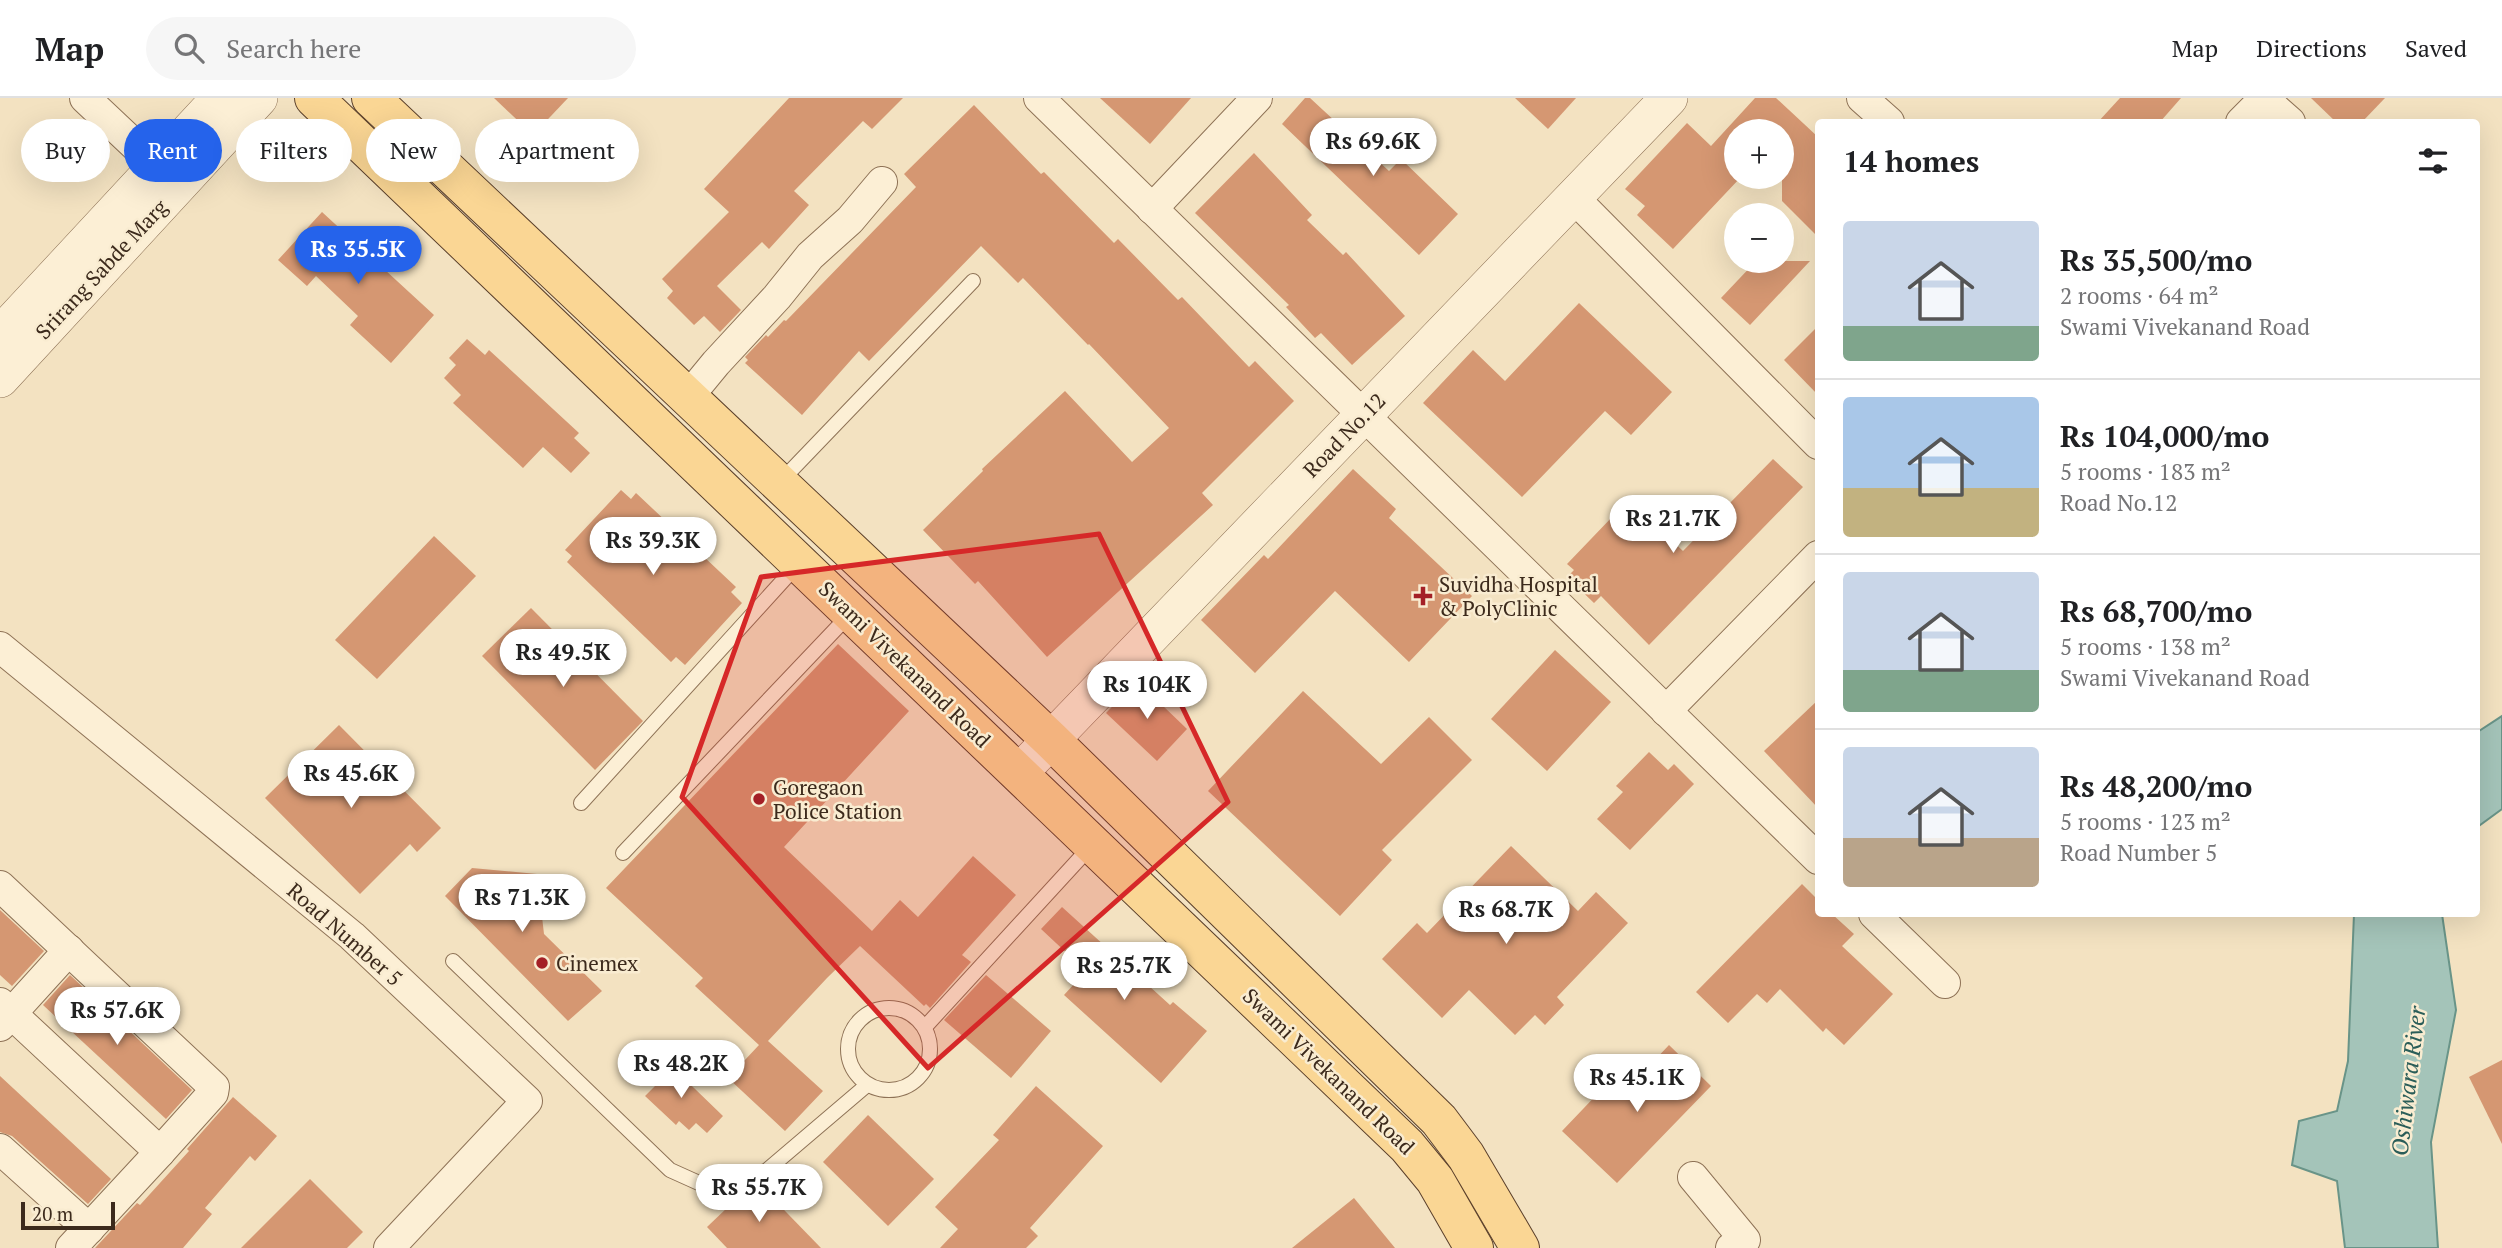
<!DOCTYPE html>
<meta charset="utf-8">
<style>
:root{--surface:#fff;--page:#f6f6f6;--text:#202124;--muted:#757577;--line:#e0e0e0;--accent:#2563eb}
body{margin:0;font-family:"PT Serif",serif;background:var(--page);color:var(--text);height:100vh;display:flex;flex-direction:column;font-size:26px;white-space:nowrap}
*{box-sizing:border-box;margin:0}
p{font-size:23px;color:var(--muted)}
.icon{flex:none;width:38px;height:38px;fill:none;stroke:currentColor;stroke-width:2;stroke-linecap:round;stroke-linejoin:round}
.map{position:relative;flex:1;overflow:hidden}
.drawer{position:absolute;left:1815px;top:21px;width:665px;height:798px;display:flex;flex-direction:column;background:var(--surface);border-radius:7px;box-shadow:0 7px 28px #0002}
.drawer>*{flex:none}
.banner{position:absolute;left:21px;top:21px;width:665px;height:63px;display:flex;gap:14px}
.buttons{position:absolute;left:1724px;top:21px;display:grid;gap:14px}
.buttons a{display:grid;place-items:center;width:70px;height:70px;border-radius:50%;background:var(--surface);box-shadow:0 7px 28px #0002;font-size:35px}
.scale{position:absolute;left:21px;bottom:18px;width:94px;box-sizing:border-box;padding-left:7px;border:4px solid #3c2a1c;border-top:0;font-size:19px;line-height:24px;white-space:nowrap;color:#3c2a1c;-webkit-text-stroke:5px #f9ecd1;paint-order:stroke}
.price{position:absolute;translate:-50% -60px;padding:0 16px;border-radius:24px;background:#fff;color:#222;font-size:23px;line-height:46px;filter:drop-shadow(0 2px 4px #0008)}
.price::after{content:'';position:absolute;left:50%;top:42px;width:21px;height:16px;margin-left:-10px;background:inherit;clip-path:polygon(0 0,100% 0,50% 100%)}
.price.on{background:var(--accent);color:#fff}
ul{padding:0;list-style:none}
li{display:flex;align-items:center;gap:21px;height:175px;padding:0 28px}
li+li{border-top:2px solid var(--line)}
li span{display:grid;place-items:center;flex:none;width:196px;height:140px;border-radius:7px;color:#555}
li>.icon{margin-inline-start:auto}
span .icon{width:84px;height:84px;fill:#fffc;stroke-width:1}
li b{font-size:30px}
h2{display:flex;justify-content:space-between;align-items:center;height:84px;padding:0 28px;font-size:30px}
.chip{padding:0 24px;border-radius:32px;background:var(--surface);box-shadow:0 7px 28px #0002;font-size:24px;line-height:63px}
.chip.on{background:var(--accent);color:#fff}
header{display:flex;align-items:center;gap:42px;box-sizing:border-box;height:98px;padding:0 35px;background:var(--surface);border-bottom:2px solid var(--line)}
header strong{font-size:33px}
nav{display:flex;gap:38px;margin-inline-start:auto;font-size:24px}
.search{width:490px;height:63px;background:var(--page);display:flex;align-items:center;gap:18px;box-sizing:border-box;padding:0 24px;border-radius:38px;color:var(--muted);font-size:26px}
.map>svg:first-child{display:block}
.water{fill:#a4c4b9;stroke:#699488;stroke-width:2}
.building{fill:#d59772}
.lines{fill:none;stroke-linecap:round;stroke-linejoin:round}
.service-casing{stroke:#8e7256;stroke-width:16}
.minor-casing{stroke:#8e7256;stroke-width:32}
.tertiary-casing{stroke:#8e7256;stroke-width:38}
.primary-casing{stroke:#5b402b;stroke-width:40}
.service{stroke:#fcefd5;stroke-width:14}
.minor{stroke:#fcefd5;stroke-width:30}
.tertiary{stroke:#fcefd5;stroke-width:37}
.primary{stroke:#fad694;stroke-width:38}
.marked{fill:#d62828;fill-opacity:0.2;stroke:#d62828;stroke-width:5;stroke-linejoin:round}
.poi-dot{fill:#a42026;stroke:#f9ecd1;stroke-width:2.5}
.labels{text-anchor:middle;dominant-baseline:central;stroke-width:5;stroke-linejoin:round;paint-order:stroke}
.street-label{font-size:21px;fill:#3c2a1c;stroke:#f9ecd1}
.poi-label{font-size:21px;fill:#3c2a1c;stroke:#f9ecd1;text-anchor:start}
.water-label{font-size:23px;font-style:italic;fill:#2a5d58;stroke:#f9ecd1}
</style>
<header>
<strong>Map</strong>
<div class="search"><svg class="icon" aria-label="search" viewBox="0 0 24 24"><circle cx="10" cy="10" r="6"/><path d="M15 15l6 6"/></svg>Search here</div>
<nav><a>Map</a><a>Directions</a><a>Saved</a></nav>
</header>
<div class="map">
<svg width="2502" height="1150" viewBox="0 0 2502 1150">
<rect width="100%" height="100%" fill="#f3e2c1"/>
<g class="water">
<path d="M2502,618V711L2476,730V635Z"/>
<path d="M2354,816H2442L2456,912L2431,1044L2438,1150H2345L2337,1083L2292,1067L2299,1023L2337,1013L2348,963Z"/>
</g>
<g class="building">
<path d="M494,0H568L533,37Z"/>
<path d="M789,0H903L872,31L863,23L794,93L809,107L769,151L762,144L717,188L741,212L720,234L704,218L694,227L667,200L673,193L662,181L729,114L704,91Z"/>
<path d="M1100,0H1191L1150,46Z"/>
<path d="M1305,0H1310L1389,73L1401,61L1458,116L1419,157L1282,26Z"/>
<path d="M1515,0H1576L1548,31Z"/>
<path d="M1755,0H1776L1818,39V139L1782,103V33H1736V79H1741L1673,151L1637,117L1645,108L1625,91L1687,25L1711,48Z"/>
<path d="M2120,0H2181L2160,24H2098Z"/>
<path d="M2311,0H2385L2362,24H2336Z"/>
<path d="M974,7L1041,76L1044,74L1114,145L1118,141L1178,202L1182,199L1249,269L1255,263L1294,303L1202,395L1213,407L1047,559L978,483L975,486L923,432L983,373L982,371L1065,293L1132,364L1169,330L1089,246L1088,247L1023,180L1018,185L981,148L869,263L859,253L802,317L745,265L748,262L745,259L766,237L768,239L784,222L786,223L916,89L904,76Z"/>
<path d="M1254,55L1312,117L1307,122L1343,157L1346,154L1405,218L1352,267L1321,235L1315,240L1286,209L1289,207L1195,115Z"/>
<path d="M322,114L434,217L391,265L350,227L358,218L316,178L307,188L278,162Z"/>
<path d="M1756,163H1810L1750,227L1721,200Z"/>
<path d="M1579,205L1672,294L1631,337L1605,313L1522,399L1423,305L1473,252L1505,283Z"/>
<path d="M1818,228V297L1784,262Z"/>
<path d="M467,241L485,257L489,252L579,335L574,340L590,355L571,375L543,349L523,370L453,305L461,297L444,280L456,267L449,260Z"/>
<path d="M1773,361L1803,389L1649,547L1601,498L1594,505L1567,479L1574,472L1567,466L1614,417L1620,423L1635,408L1683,453Z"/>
<path d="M1353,371L1396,411L1389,420L1472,498L1409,564L1335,493L1255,575L1201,522L1264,457L1268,461Z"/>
<path d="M621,392L631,401L636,395L736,489L731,494L742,505L685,567L676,559L671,564L567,464L572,458L565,452Z"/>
<path d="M434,438L476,478L377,581L335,542Z"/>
<path d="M531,510L643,623L595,672L482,558Z"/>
<path d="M838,546L909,613L784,749L872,833L900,802L918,819L973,758L1016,797L962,857L971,864L930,910L926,906L924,908L860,848L827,880L768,943L823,993L785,1033L728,980L759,947L695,888L703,880L606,790Z"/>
<path d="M1555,552L1611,604L1547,673L1491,621Z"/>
<path d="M1137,583L1187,631L1157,663L1106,615Z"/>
<path d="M1303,593L1381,666L1429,619L1472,662L1382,752L1392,762L1340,818L1208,693Z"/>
<path d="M1818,602V710L1764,653Z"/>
<path d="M339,627L441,730L417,754L410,746L360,796L265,700Z"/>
<path d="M1649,654L1668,672L1674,666L1694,686L1630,752L1597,721L1623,694L1616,688Z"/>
<path d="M1511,748L1578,813L1596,794L1628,825L1557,899L1564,907L1545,927L1535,917L1515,937L1469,892L1442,920L1382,861L1417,825L1427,835Z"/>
<path d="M472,770L537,776L544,836L602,893L568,923L445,798Z"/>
<path d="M1802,786L1818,802V816H1832L1854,836L1842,848L1893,896L1844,947L1826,930L1823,934L1780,891L1767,905L1757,896L1728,925L1696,894Z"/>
<path d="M1062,809L1170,907L1173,904L1207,933L1161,985L1064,897L1086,873L1041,831Z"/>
<path d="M0,812L44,853L12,888L0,877Z"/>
<path d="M70,877L192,992L166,1021L43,907Z"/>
<path d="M986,877L1051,933L1011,980L944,922Z"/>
<path d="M1669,947L1711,988L1617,1085L1562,1033L1604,989L1617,1002Z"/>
<path d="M665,962L723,1018L707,1035L696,1025L689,1032L679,1023L676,1027L645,998L655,988L646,981Z"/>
<path d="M2502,962V1046L2469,979Z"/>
<path d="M0,978L111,1081L88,1106L12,1038L0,1034Z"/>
<path d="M1036,988L1103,1048L1030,1130L1038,1138L1026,1150H940L958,1131L935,1109L999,1042L993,1037Z"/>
<path d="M233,999L277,1038L255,1063L250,1058L205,1110L212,1116L183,1150H95L137,1105L140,1107L189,1053L187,1051Z"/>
<path d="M868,1017L934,1081L888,1128L823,1064Z"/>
<path d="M310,1081L363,1134L347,1150H241Z"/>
<path d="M758,1085L821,1150H727L707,1129L750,1088Z"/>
<path d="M1354,1100L1395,1150H1292Z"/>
</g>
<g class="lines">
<defs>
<g id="service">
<path d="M780,384L973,183"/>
<path d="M581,705L799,465"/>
<path d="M623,755L851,515"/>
<path d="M453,863L670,1072L710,1090L766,1073L867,987"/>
<circle cx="889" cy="951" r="41"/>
<path d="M925,929L1092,747"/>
</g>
<g id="minor">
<path d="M85,0L157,68"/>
<path d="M1039,0L1818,761"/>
<path d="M1862,0L1889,24"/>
<path d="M2263,0L2290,24"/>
<path d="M2241,24L2265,0"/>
<path d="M1573,99L1818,346"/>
<path d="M1152,111L1257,0"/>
<path d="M688,299L716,265L777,199L810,158L850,122L882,84"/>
<path d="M0,549L352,838L527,1003L389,1150"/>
<path d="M1666,613L1818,458"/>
<path d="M0,788L214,989L213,995L160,1054"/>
<path d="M1874,816L1945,885"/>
<path d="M0,905L160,1054L71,1150"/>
<path d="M0,928L69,852"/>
<path d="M0,1051L89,1131"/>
<path d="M1693,1079L1745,1142L1731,1150"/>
</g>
<g id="tertiary">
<path d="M0,237L220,0"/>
<path d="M0,281L259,0"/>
<path d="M1019,675L1669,0"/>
</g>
<g id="primary">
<path d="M314,0L1407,1048L1435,1082L1474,1150"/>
<path d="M371,0L1051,642L1439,1022L1466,1058L1520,1150"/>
</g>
</defs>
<use href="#service" class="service-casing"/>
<use href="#minor" class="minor-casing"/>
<use href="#tertiary" class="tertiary-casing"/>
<use href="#primary" class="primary-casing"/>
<use href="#service" class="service"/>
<use href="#minor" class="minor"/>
<use href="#tertiary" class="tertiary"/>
<use href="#primary" class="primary"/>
</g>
<path class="marked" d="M1099,436L1228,704L928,970L682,699L761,479Z"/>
<g class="poi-dot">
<path d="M1419.5 487.5h7v7h7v7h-7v7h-7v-7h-7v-7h7z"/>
<circle cx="759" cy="701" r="7"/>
<circle cx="542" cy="865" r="7"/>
</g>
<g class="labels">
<g class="street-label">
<text transform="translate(101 171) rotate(-47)">Srirang Sabde Marg</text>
<text transform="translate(1344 337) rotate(-46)">Road No.12</text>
<text transform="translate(905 566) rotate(44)">Swami Vivekanand Road</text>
<text transform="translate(345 836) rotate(41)">Road Number 5</text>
<text transform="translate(1329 973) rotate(44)">Swami Vivekanand Road</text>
</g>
<g class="poi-label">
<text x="1439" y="486">Suvidha Hospital<tspan x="1439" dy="24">&amp; PolyClinic</tspan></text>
<text x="773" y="689">Goregaon<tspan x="773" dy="24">Police Station</tspan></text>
<text x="556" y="865">Cinemex</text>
</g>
<g class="water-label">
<text transform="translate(2408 983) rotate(-83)">Oshiwara River</text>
</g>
</g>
</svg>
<div class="buttons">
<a>+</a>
<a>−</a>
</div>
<div class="scale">20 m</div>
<b class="price" style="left:1373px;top:80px">Rs 69.6K</b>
<b class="price on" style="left:358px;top:188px">Rs 35.5K</b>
<b class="price" style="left:1673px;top:457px">Rs 21.7K</b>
<b class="price" style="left:653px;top:479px">Rs 39.3K</b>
<b class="price" style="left:563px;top:591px">Rs 49.5K</b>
<b class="price" style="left:1147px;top:623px">Rs 104K</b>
<b class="price" style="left:351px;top:712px">Rs 45.6K</b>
<b class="price" style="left:522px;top:836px">Rs 71.3K</b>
<b class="price" style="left:1506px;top:848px">Rs 68.7K</b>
<b class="price" style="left:1124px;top:904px">Rs 25.7K</b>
<b class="price" style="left:117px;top:949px">Rs 57.6K</b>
<b class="price" style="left:681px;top:1002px">Rs 48.2K</b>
<b class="price" style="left:1637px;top:1016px">Rs 45.1K</b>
<b class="price" style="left:759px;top:1126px">Rs 55.7K</b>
<div class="banner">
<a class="chip">Buy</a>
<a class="chip on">Rent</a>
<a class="chip">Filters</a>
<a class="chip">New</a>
<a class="chip">Apartment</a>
</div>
<section class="drawer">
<h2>14 homes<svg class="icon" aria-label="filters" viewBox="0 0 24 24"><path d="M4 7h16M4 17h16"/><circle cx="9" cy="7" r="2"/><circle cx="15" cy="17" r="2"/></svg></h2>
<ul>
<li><span style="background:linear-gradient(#c9d6e8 75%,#7fa58c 0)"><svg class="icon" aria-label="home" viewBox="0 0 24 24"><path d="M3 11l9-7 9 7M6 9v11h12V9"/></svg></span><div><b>Rs 35,500/mo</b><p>2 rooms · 64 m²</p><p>Swami Vivekanand Road</p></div></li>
<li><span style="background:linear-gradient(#a9c7e8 65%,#c2b280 0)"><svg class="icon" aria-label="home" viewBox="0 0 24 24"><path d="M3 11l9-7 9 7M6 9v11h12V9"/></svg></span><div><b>Rs 104,000/mo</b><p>5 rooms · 183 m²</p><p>Road No.12</p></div></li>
<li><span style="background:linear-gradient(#c9d6e8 70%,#7fa58c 0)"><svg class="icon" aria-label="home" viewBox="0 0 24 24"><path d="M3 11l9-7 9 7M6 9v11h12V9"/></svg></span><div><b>Rs 68,700/mo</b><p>5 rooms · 138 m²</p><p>Swami Vivekanand Road</p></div></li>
<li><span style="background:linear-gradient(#c9d6e8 65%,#b9a48a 0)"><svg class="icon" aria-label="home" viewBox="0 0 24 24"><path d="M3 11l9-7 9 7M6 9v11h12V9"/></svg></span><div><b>Rs 48,200/mo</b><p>5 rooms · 123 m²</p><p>Road Number 5</p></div></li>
</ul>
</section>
</div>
